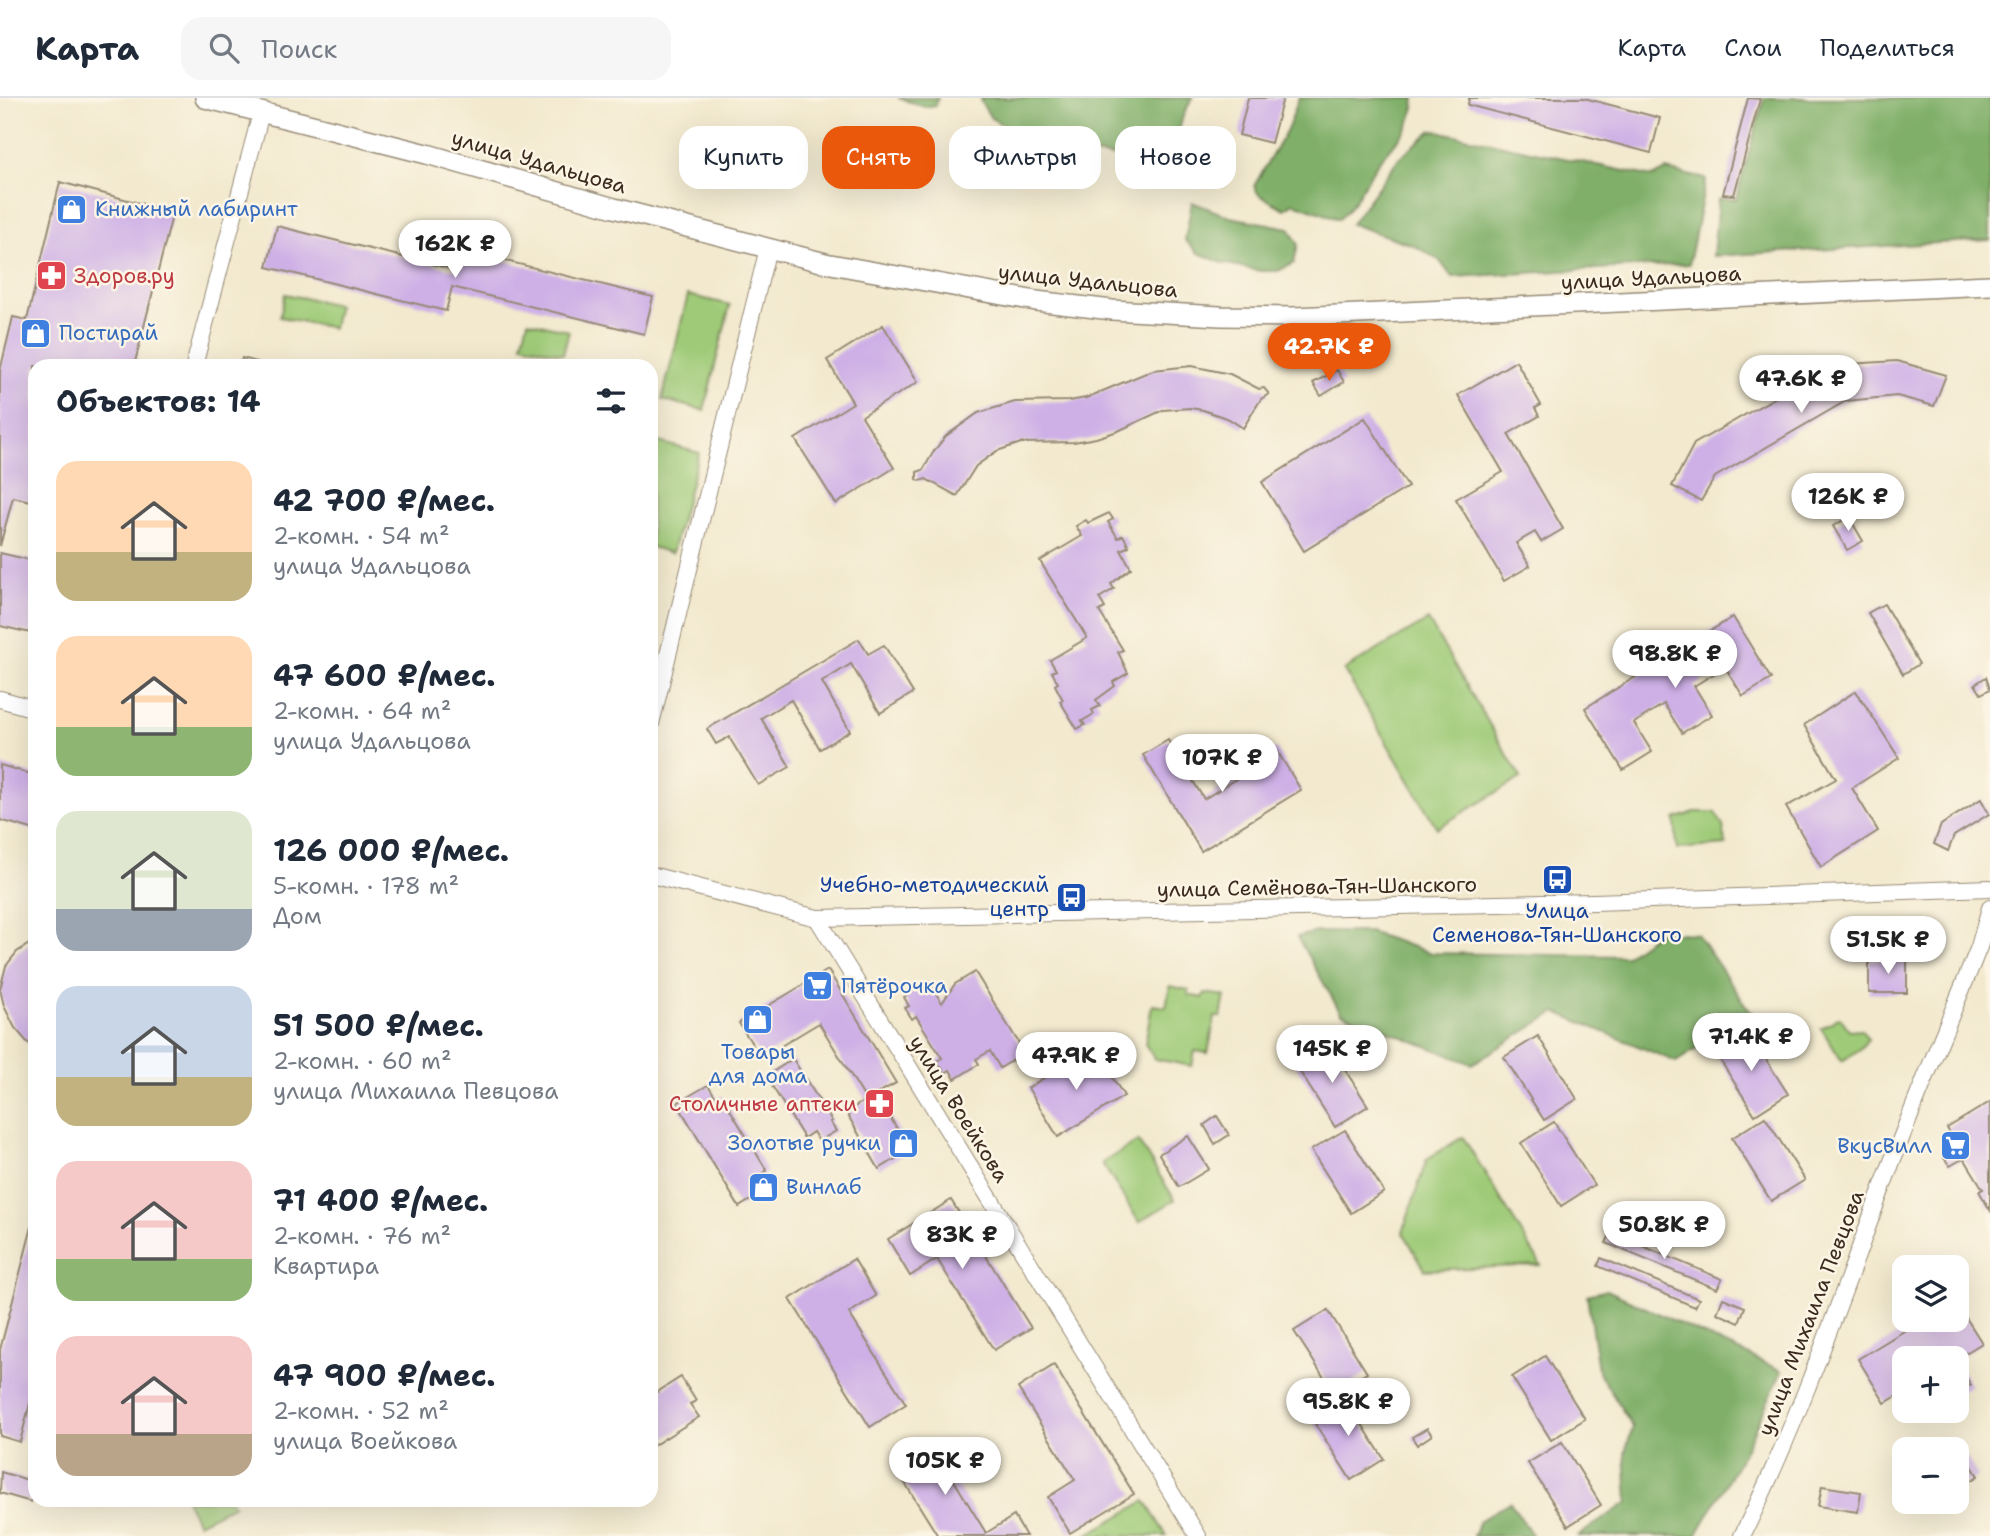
<!DOCTYPE html>
<html lang="ru">
<meta charset="utf-8">
<style>
:root{--surface:#fff;--page:#f6f6f7;--text:#1f2937;--muted:#747a83;--line:#e0e1e3;--accent:#ea580c}
body{margin:0;font-family:"Shantell Sans",sans-serif;background:var(--page);color:var(--text);height:100vh;display:flex;flex-direction:column;font-size:26px;white-space:nowrap}
*{box-sizing:border-box;margin:0}
p{font-size:23px;color:var(--muted)}
.icon{flex:none;width:38px;height:38px;fill:none;stroke:currentColor;stroke-width:2;stroke-linecap:round;stroke-linejoin:round}
.map{position:relative;flex:1;overflow:hidden}
.panel{position:absolute;left:28px;top:261px;width:630px;height:1148px;display:flex;flex-direction:column;background:var(--surface);border-radius:21px;box-shadow:0 7px 28px #0002}
.panel>*{flex:none}
.guide{position:absolute;left:679px;top:28px;width:665px;height:63px;display:flex;gap:14px}
.buttons{position:absolute;left:1892px;top:1157px;display:grid;gap:14px}
.buttons a{display:grid;place-items:center;width:77px;height:77px;border-radius:14px;background:var(--surface);box-shadow:0 7px 28px #0002;font-size:35px}
.price{position:absolute;translate:-50% -60px;padding:0 16px;border-radius:24px;background:#fff;color:#222;font-size:23px;line-height:46px;filter:drop-shadow(0 2px 4px #0008)}
.price::after{content:'';position:absolute;left:50%;top:42px;width:21px;height:16px;margin-left:-10px;background:inherit;clip-path:polygon(0 0,100% 0,50% 100%)}
.price.selected{background:var(--accent);color:#fff}
ul{padding:0;list-style:none}
li{display:flex;align-items:center;gap:21px;height:175px;padding:0 28px}
li span{display:grid;place-items:center;flex:none;width:196px;height:140px;border-radius:21px;color:#555}
li>.icon{margin-inline-start:auto}
span .icon{width:84px;height:84px;fill:#fffc;stroke-width:1}
li b{font-size:30px}
h2{display:flex;justify-content:space-between;align-items:center;height:84px;padding:0 28px;font-size:30px}
.tag{padding:0 24px;border-radius:21px;background:var(--surface);box-shadow:0 7px 28px #0002;font-size:24px;line-height:63px}
.tag.selected{background:var(--accent);color:#fff}
header{display:flex;align-items:center;gap:42px;box-sizing:border-box;height:98px;padding:0 35px;background:var(--surface);border-bottom:2px solid var(--line)}
header strong{font-size:33px}
nav{display:flex;gap:38px;margin-inline-start:auto;font-size:24px}
.search{width:490px;height:63px;background:var(--page);display:flex;align-items:center;gap:18px;box-sizing:border-box;padding:0 24px;border-radius:21px;color:var(--muted);font-size:26px}
.map>svg:first-child{display:block}
.green{fill:#9fcb78;stroke:#6d7a4b;stroke-width:2}
.forest{fill:#7faf68;stroke:#5d6c43;stroke-width:2}
.building{fill:#ceb0e6}
.lines{fill:none;stroke-linecap:round;stroke-linejoin:round}
.minor-casing{stroke:#968a76;stroke-width:18}
.tertiary-casing{stroke:#968a76;stroke-width:22}
.minor{stroke:#fff;stroke-width:16}
.tertiary{stroke:#fff;stroke-width:19}
.labels{text-anchor:middle;dominant-baseline:central;stroke-width:5;stroke-linejoin:round;paint-order:stroke}
.street-label{font-size:21px;fill:#3b2a1e;stroke:#fcf5e5}
.shop-label{font-size:21px;fill:#366cbe;stroke:#fcf5e5;text-anchor:start}
.health-label{font-size:21px;fill:#be3a42;stroke:#fcf5e5;text-anchor:start}
.transit-label{font-size:21px;fill:#164399;stroke:#fcf5e5;text-anchor:end}
</style>
<header>
<strong>Карта</strong>
<div class="search"><svg class="icon" aria-label="search" viewBox="0 0 24 24"><circle cx="10" cy="10" r="6"/><path d="M15 15l6 6"/></svg>Поиск</div>
<nav><a>Карта</a><a>Слои</a><a>Поделиться</a></nav>
</header>
<div class="map">
<svg width="1990" height="1438" viewBox="0 0 1990 1438">
<rect width="100%" height="100%" fill="#fcf5e5"/>
<filter id="ink" filterUnits="userSpaceOnUse"><feTurbulence type="fractalNoise" baseFrequency=".0143" numOctaves="2"/><feDisplacementMap in="SourceGraphic" scale="14" xChannelSelector="R" yChannelSelector="G"/><feConvolveMatrix kernelMatrix="1 2 1 2 8 2 1 2 1" color-interpolation-filters="sRGB"/></filter>
<filter id="wash" filterUnits="userSpaceOnUse"><feTurbulence type="fractalNoise" baseFrequency=".00686" numOctaves="4" result="noise"/><feDisplacementMap in="SourceGraphic" scale="28" xChannelSelector="R" yChannelSelector="G"/><feGaussianBlur stdDeviation="1.57" result="paint"/><feColorMatrix in="noise" values="0 0 0 0 0 0 0 0 0 0 0 0 0 0 0 0 0 1.4 0 .05"/><feComposite in="paint" operator="in"/></filter>
<g filter="url(#wash)">
<rect width="100%" height="100%" fill="#f2e9ce"/>
<g class="green">
<path d="M285,196L338,207L333,230L280,219Z"/>
<path d="M688,197L730,207L704,312L662,302Z"/>
<path d="M528,223L569,233L563,256L522,246Z"/>
<path d="M655,343L699,355L672,455L651,449V357Z"/>
<path d="M1428,522L1521,680L1437,730L1344,572Z"/>
<path d="M1695,714H1715L1723,728L1726,747L1677,751L1675,721Z"/>
<path d="M1170,888L1189,892L1188,897L1203,900L1205,895L1225,898L1221,919H1215L1208,955L1195,953L1192,968L1155,961L1145,946L1152,907L1166,909Z"/>
<path d="M1840,919L1849,932L1861,931L1868,941L1860,951L1842,963L1821,930Z"/>
<path d="M1463,1039L1541,1167L1425,1172L1403,1134L1427,1061Z"/>
<path d="M1138,1043L1175,1102L1139,1124L1102,1065Z"/>
<path d="M186,1402H231L234,1407L198,1425Z"/>
<path d="M1145,1403L1167,1438H1085Z"/>
</g>
<g class="forest">
<path d="M898,0H938L935,8L925,9Z"/>
<path d="M981,0H1192C1189,7 1184,14 1182,21C1176,42 1173,66 1151,74L1115,59L1042,50L991,20L981,4Z"/>
<path d="M1299,0H1415C1412,38 1396,39 1377,66C1363,86 1358,103 1339,121L1293,105L1285,111L1259,97L1254,88L1288,30Z"/>
<path d="M1764,0H1990V142L1713,158L1718,101H1736Z"/>
<path d="M1432,32L1653,79L1666,72L1706,81L1689,166L1452,179L1439,162L1413,147L1351,126L1399,60Z"/>
<path d="M1192,104L1230,119L1289,130L1298,146L1294,165L1278,173H1260L1223,165L1198,155L1185,142Z"/>
<path d="M1317,834H1369L1431,855L1626,858L1659,834L1697,836L1752,916L1676,964L1556,914L1472,966L1341,915L1297,839Z"/>
<path d="M1607,1192L1782,1273L1744,1354L1696,1438H1578L1628,1404L1625,1354L1633,1329L1598,1273L1587,1197Z"/>
<path d="M1510,1404L1533,1438H1473L1479,1423Z"/>
</g>
<g id="blocks">
<g class="building">
<path d="M1248,0H1283L1271,45L1239,37Z"/>
<path d="M1469,0H1584L1660,20L1651,55L1468,7Z"/>
<path d="M1748,0L1760,1L1734,97L1723,96Z"/>
<path d="M60,84L173,114L134,268H35V404L13,399L0,448V273L13,219L27,222Z"/>
<path d="M277,128L456,172L461,152L653,199L644,236L452,189L446,213L267,169Z"/>
<path d="M883,227L918,284L862,318L894,370L836,406L795,341L853,305L827,262Z"/>
<path d="M242,260L269,267L268,268H240Z"/>
<path d="M1516,263L1541,307L1535,310L1539,318L1508,336L1563,431L1541,444L1535,434L1516,445L1530,468L1504,483L1456,401L1503,374L1458,297Z"/>
<path d="M1897,263L1946,277L1934,308L1897,298L1846,303L1715,379L1701,403L1672,388L1694,346L1832,267Z"/>
<path d="M1192,268L1230,276L1259,291L1264,290L1269,296L1261,301L1243,330L1229,321L1203,312L1190,310L1163,312L1118,333L1096,340L1074,344L1021,345L997,353L976,368L957,398L926,381L920,383L917,381V374L923,372L934,353L946,338L978,315L1015,304L1069,303L1086,300L1153,272Z"/>
<path d="M1337,272L1344,284L1321,298L1313,285Z"/>
<path d="M1365,320L1408,389L1304,453L1262,384Z"/>
<path d="M1109,415L1113,421L1108,424L1118,440L1123,437L1129,448L1121,452L1131,470L1111,486L1114,491L1099,500L1105,510L1099,513L1123,552L1118,554L1128,575L1113,584L1115,588L1096,602L1100,608L1092,612L1094,616L1082,623L1085,627L1077,631L1060,603L1063,602L1055,587L1058,585L1052,574L1056,572L1050,562L1087,540L1040,463L1082,438L1076,428L1086,422L1088,425Z"/>
<path d="M1849,419L1863,443L1847,452L1833,428Z"/>
<path d="M0,455L35,463V536L0,528Z"/>
<path d="M1884,506L1919,566L1903,576L1868,515Z"/>
<path d="M1733,519L1771,581L1743,598L1725,569L1694,588L1712,617L1682,635L1664,606L1634,625L1652,654L1623,672L1585,610Z"/>
<path d="M859,541L868,556L884,547L913,595L880,615L851,566L822,584L850,633L820,651L791,602L761,620L790,669L758,687L729,639L716,646L707,631Z"/>
<path d="M1986,579L1990,591L1981,596L1975,586Z"/>
<path d="M1856,593L1899,660L1852,690L1878,733L1821,769L1786,709L1836,681L1804,627Z"/>
<path d="M1168,642L1204,701L1255,669L1253,665L1276,651L1301,692L1201,753L1143,657Z"/>
<path d="M0,667L35,677V732L0,722Z"/>
<path d="M1981,701L1989,716L1954,738L1948,753L1934,746L1941,727Z"/>
<path d="M35,842V947L28,945L15,930L4,908L0,891L6,868L17,854Z"/>
<path d="M1907,861V895H1869V862Z"/>
<path d="M828,872L896,985L876,996L910,1052L879,1071L846,1014L866,1002L819,925L761,960L739,925Z"/>
<path d="M975,874L1025,955L1000,970L990,953L976,961L979,966L955,981L950,972L945,975L937,963L942,960L916,918L912,921L905,910L909,908L904,899L928,883L942,905L955,886Z"/>
<path d="M1748,933L1788,996L1755,1017L1715,954Z"/>
<path d="M1538,938L1577,1001L1544,1022L1504,959Z"/>
<path d="M1328,945L1368,1008L1335,1029L1295,966Z"/>
<path d="M1093,949L1124,998L1058,1039L1028,990Z"/>
<path d="M793,961L832,1023L830,1024L836,1033L819,1043L813,1034L804,1040L766,978Z"/>
<path d="M708,987L717,1001L722,998L767,1073L762,1076L770,1090L739,1109L677,1005Z"/>
<path d="M1990,1004V1112L1979,1093L1983,1091L1964,1060L1950,1068L1944,1060L1952,1055L1945,1043L1952,1039L1947,1030Z"/>
<path d="M1217,1018L1229,1037L1215,1046L1204,1027Z"/>
<path d="M1765,1019L1805,1082L1771,1103L1732,1040Z"/>
<path d="M1554,1024L1594,1087L1561,1108L1521,1045Z"/>
<path d="M1345,1032L1384,1094L1351,1115L1311,1052Z"/>
<path d="M1188,1038L1209,1071L1179,1089L1159,1056Z"/>
<path d="M951,1102L1031,1230L994,1252L937,1161L910,1178L888,1141Z"/>
<path d="M34,1121L35,1286L20,1344L0,1338V1252Z"/>
<path d="M1611,1135L1722,1181L1717,1191L1606,1145Z"/>
<path d="M1601,1160L1699,1201L1695,1209L1598,1168Z"/>
<path d="M854,1161L876,1198L849,1215L906,1306L870,1329L790,1201Z"/>
<path d="M1723,1200L1745,1209L1739,1225L1717,1215Z"/>
<path d="M1956,1204L1982,1245L1956,1261L1904,1260V1294L1885,1305L1858,1261L1922,1222H1956Z"/>
<path d="M1328,1212L1367,1275L1334,1295L1294,1233Z"/>
<path d="M1545,1258L1585,1321L1551,1342L1512,1279Z"/>
<path d="M1956,1264L1971,1287L1956,1296Z"/>
<path d="M1054,1267L1134,1396L1070,1435L1048,1399L1075,1382L1018,1290Z"/>
<path d="M681,1279L696,1303L690,1306L699,1319L651,1349V1298Z"/>
<path d="M1344,1298L1384,1361L1351,1382L1311,1319Z"/>
<path d="M1427,1330L1432,1337L1417,1347L1412,1339Z"/>
<path d="M1955,1341L1978,1378L1956,1392V1351H1939Z"/>
<path d="M930,1343L986,1435L1014,1418L1026,1438H938L893,1366Z"/>
<path d="M1562,1344L1601,1407L1568,1428L1528,1365Z"/>
<path d="M1,1374L35,1384L31,1404L0,1395Z"/>
<path d="M1822,1388L1861,1394L1858,1414L1818,1408Z"/>
</g>
</g>
</g>
<g filter="url(#ink)">
<use href="#blocks" fill-opacity="0" stroke="#968a76" stroke-width="2"/>
<g class="lines">
<defs>
<g id="minor">
<path d="M194,268L261,15"/>
<path d="M0,601L35,611"/>
<path d="M651,626L768,150"/>
<path d="M651,777L817,820L1595,804L1990,790"/>
<path d="M817,820L1198,1438"/>
<path d="M1742,1438C1798,1325 1839,1205 1883,1087C1913,1007 1947,928 1979,849L1990,810"/>
</g>
<path id="tertiary" d="M205,0L427,56L614,110L825,165L1036,203L1112,212L1220,218L1294,219L1990,187"/>
</defs>
<use href="#minor" class="minor-casing"/>
<use href="#tertiary" class="tertiary-casing"/>
<use href="#minor" class="minor"/>
<use href="#tertiary" class="tertiary"/>
</g>
</g>
<defs>
<symbol id="shop-square" viewBox="-11 -11 22 22"><rect x="-9" y="-9" width="18" height="18" rx="4" fill="#3f7fe0" stroke="#fcf5e5"/><path d="M-5-2.5h2.3a2.7 3.5 0 0 1 5.4 0H5L5.5 6h-11ZM-1.5-2.5h3a1.5 2.3 0 0 0-3 0Z" fill="#fff"/></symbol>
<symbol id="pharmacy-square" viewBox="-11 -11 22 22"><rect x="-9" y="-9" width="18" height="18" rx="4" fill="#e0444e" stroke="#fcf5e5"/><path d="M-2-6h4v4h4v4h-4v4h-4v-4h-4v-4h4Z" fill="#fff"/></symbol>
<symbol id="bus-square" viewBox="-11 -11 22 22"><rect x="-9" y="-9" width="18" height="18" rx="4" fill="#1a4fb4" stroke="#fcf5e5"/><path d="M-5-6H5V4H4V6H2V4H-2V6H-4V4H-5ZM-3.5-4V0h7V-4ZM-3.5 1.2v1.5H-2V1.2ZM2 1.2v1.5H3.5V1.2Z" fill="#fff"/></symbol>
<symbol id="supermarket-square" viewBox="-11 -11 22 22"><rect x="-9" y="-9" width="18" height="18" rx="4" fill="#3f7fe0" stroke="#fcf5e5"/><path d="M-6-5.5h2.5l.6 2H6L4.5 2H-2.5L-4.4-4H-6ZM-1.5 3.2a1.3 1.3 0 1 0 .1 0ZM3 3.2a1.3 1.3 0 1 0 .1 0Z" fill="#fff"/></symbol>
</defs>
<g fill-rule="evenodd">
<use href="#shop-square" x="54" y="94" width="35" height="35"/>
<use href="#pharmacy-square" x="34" y="160" width="35" height="35"/>
<use href="#shop-square" x="18" y="218" width="35" height="35"/>
<use href="#bus-square" x="1540" y="764" width="35" height="35"/>
<use href="#bus-square" x="1054" y="782" width="35" height="35"/>
<use href="#supermarket-square" x="800" y="870" width="35" height="35"/>
<use href="#shop-square" x="740" y="904" width="35" height="35"/>
<use href="#pharmacy-square" x="862" y="988" width="35" height="35"/>
<use href="#shop-square" x="886" y="1028" width="35" height="35"/>
<use href="#supermarket-square" x="1938" y="1030" width="35" height="35"/>
<use href="#shop-square" x="746" y="1072" width="35" height="35"/>
</g>
<g class="labels">
<g class="street-label">
<text transform="translate(539 64) rotate(16)">улица Удальцова</text>
<text transform="translate(1651 180) rotate(-3)">улица Удальцова</text>
<text transform="translate(1088 183) rotate(6)">улица Удальцова</text>
<text transform="translate(1317 789) rotate(-1)">улица Семёнова-Тян-Шанского</text>
<text transform="translate(959 1011) rotate(58)">улица Воейкова</text>
<text transform="translate(1811 1215) rotate(-69)">улица Михаила Певцова</text>
</g>
<g class="shop-label">
<text x="95" y="111">Книжный лабиринт</text>
<text x="59" y="235">Постирай</text>
<text x="841" y="888">Пятёрочка</text>
<text x="758" y="954" text-anchor="middle">Товары<tspan x="758" dy="24">для дома</tspan></text>
<text x="881" y="1045" text-anchor="end">Золотые ручки</text>
<text x="1932" y="1048" text-anchor="end">ВкусВилл</text>
<text x="786" y="1089">Винлаб</text>
</g>
<g class="health-label">
<text x="74" y="178">Здоров.ру</text>
<text x="857" y="1006" text-anchor="end">Столичные аптеки</text>
</g>
<g class="transit-label">
<text x="1049" y="787">Учебно-методический<tspan x="1049" dy="24">центр</tspan></text>
<text x="1557" y="813" text-anchor="middle">Улица<tspan x="1557" dy="24">Семенова-Тян-Шанского</tspan></text>
</g>
</g>
</svg>
<div class="buttons">
<a><svg class="icon" aria-label="layers" viewBox="0 0 24 24"><path d="M12 4l9 5-9 5-9-5zM3 14l9 5 9-5"/></svg></a>
<a>+</a>
<a>−</a>
</div>
<b class="price" style="left:455px;top:182px">162K ₽</b>
<b class="price selected" style="left:1329px;top:285px">42.7K ₽</b>
<b class="price" style="left:1801px;top:317px">47.6K ₽</b>
<b class="price" style="left:1848px;top:435px">126K ₽</b>
<b class="price" style="left:1675px;top:592px">98.8K ₽</b>
<b class="price" style="left:1222px;top:696px">107K ₽</b>
<b class="price" style="left:1888px;top:878px">51.5K ₽</b>
<b class="price" style="left:1751px;top:975px">71.4K ₽</b>
<b class="price" style="left:1332px;top:987px">145K ₽</b>
<b class="price" style="left:1076px;top:994px">47.9K ₽</b>
<b class="price" style="left:1664px;top:1163px">50.8K ₽</b>
<b class="price" style="left:962px;top:1173px">83K ₽</b>
<b class="price" style="left:1348px;top:1340px">95.8K ₽</b>
<b class="price" style="left:945px;top:1399px">105K ₽</b>
<div class="guide">
<a class="tag">Купить</a>
<a class="tag selected">Снять</a>
<a class="tag">Фильтры</a>
<a class="tag">Новое</a>
</div>
<section class="panel">
<h2>Объектов: 14<svg class="icon" aria-label="filters" viewBox="0 0 24 24"><path d="M4 7h16M4 17h16"/><circle cx="9" cy="7" r="2"/><circle cx="15" cy="17" r="2"/></svg></h2>
<ul>
<li><span style="background:linear-gradient(#ffd9b3 65%,#c2b280 0)"><svg class="icon" aria-label="home" viewBox="0 0 24 24"><path d="M3 11l9-7 9 7M6 9v11h12V9"/></svg></span><div><b>42 700 ₽/мес.</b><p>2-комн. · 54 m²</p><p>улица Удальцова</p></div></li>
<li><span style="background:linear-gradient(#ffd9b3 65%,#8fb573 0)"><svg class="icon" aria-label="home" viewBox="0 0 24 24"><path d="M3 11l9-7 9 7M6 9v11h12V9"/></svg></span><div><b>47 600 ₽/мес.</b><p>2-комн. · 64 m²</p><p>улица Удальцова</p></div></li>
<li><span style="background:linear-gradient(#dfe7d0 70%,#9aa5b1 0)"><svg class="icon" aria-label="home" viewBox="0 0 24 24"><path d="M3 11l9-7 9 7M6 9v11h12V9"/></svg></span><div><b>126 000 ₽/мес.</b><p>5-комн. · 178 m²</p><p>Дом</p></div></li>
<li><span style="background:linear-gradient(#c9d6e8 65%,#c2b280 0)"><svg class="icon" aria-label="home" viewBox="0 0 24 24"><path d="M3 11l9-7 9 7M6 9v11h12V9"/></svg></span><div><b>51 500 ₽/мес.</b><p>2-комн. · 60 m²</p><p>улица Михаила Певцова</p></div></li>
<li><span style="background:linear-gradient(#f6c9c9 70%,#8fb573 0)"><svg class="icon" aria-label="home" viewBox="0 0 24 24"><path d="M3 11l9-7 9 7M6 9v11h12V9"/></svg></span><div><b>71 400 ₽/мес.</b><p>2-комн. · 76 m²</p><p>Квартира</p></div></li>
<li><span style="background:linear-gradient(#f6c9c9 70%,#b9a48a 0)"><svg class="icon" aria-label="home" viewBox="0 0 24 24"><path d="M3 11l9-7 9 7M6 9v11h12V9"/></svg></span><div><b>47 900 ₽/мес.</b><p>2-комн. · 52 m²</p><p>улица Воейкова</p></div></li>
</ul>
</section>
</div>
